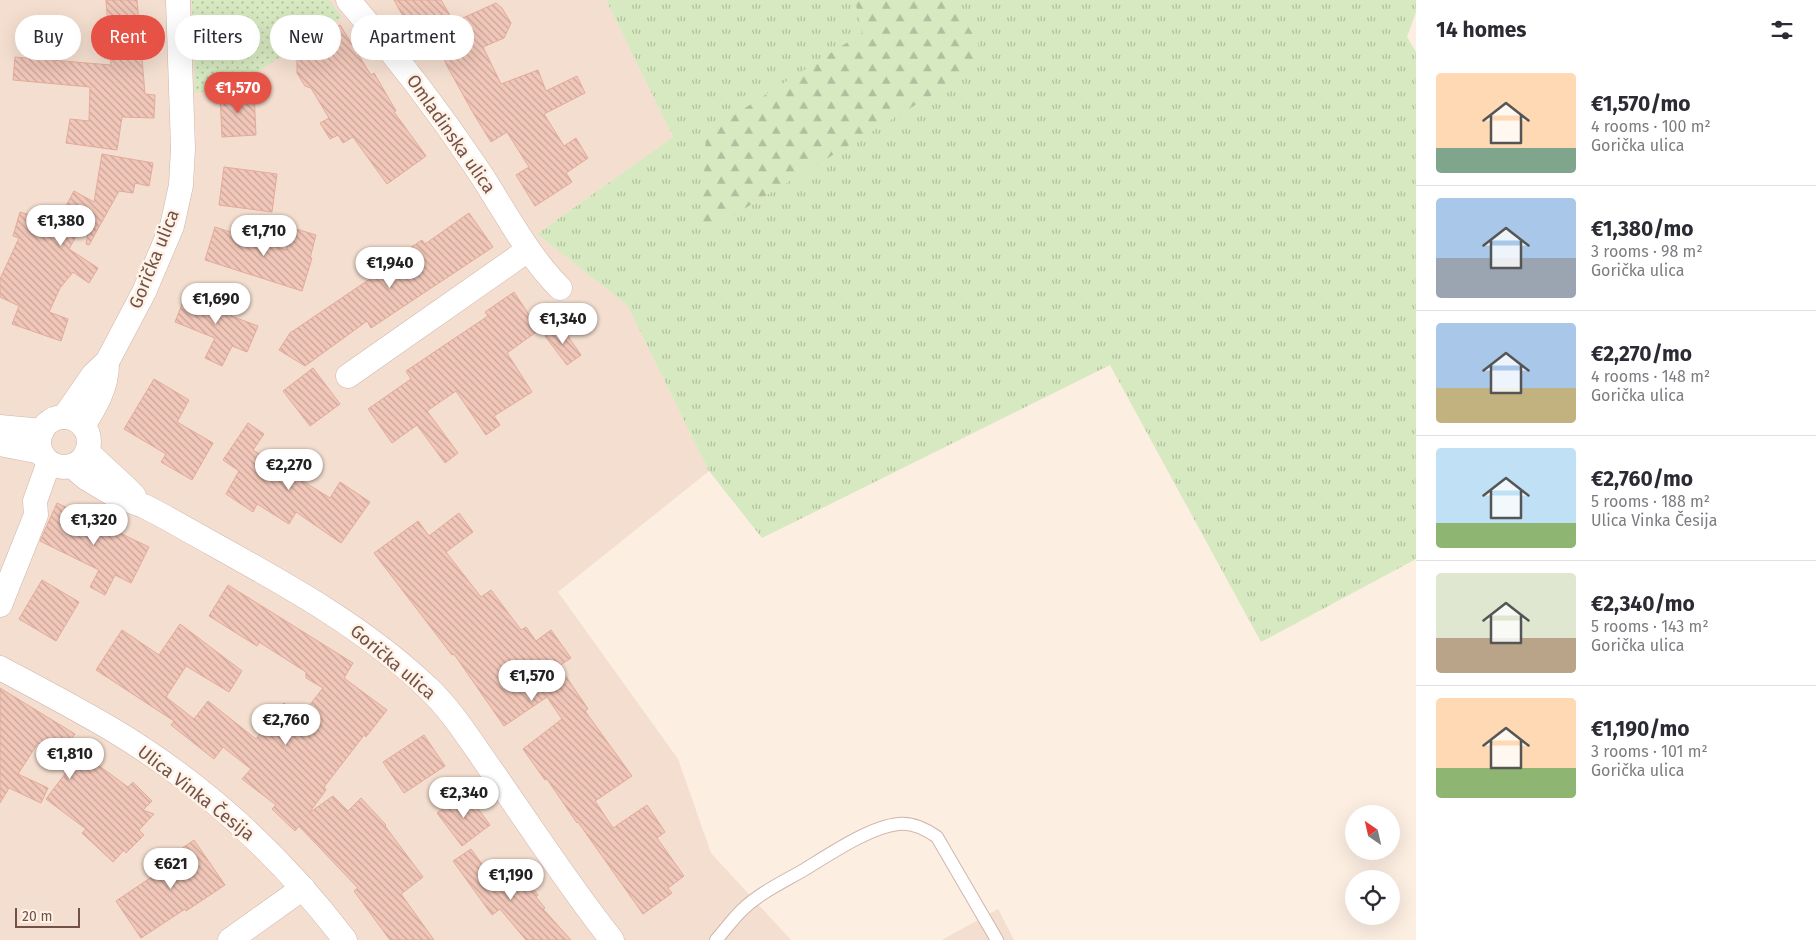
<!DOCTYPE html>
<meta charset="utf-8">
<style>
:root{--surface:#fff;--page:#f2f2f3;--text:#2b2b33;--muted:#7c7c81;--line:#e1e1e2;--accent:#e65346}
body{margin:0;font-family:"Fira Sans",sans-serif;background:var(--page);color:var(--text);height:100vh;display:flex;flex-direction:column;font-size:19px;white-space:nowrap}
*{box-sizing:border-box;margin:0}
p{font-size:16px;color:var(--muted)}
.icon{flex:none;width:28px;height:28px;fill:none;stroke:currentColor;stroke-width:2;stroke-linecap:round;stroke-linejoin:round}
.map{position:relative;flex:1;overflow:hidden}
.drawer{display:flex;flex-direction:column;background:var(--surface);width:400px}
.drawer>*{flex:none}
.guide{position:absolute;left:15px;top:15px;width:475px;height:45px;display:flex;gap:10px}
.needle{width:32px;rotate:326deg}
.controls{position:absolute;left:1345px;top:805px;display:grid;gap:10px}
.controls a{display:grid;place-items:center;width:55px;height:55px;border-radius:50%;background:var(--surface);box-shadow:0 5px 20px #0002;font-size:25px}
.scale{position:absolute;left:15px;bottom:12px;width:65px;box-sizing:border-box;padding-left:5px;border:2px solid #725148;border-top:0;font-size:14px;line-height:18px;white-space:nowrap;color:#725148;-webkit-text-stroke:4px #fff2e7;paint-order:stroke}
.price{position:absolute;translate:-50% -42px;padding:0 11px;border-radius:18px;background:#fff;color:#222;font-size:16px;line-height:32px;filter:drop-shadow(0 1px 2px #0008)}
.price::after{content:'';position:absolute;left:50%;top:30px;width:15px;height:11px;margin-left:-8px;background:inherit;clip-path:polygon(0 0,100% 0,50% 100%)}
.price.current{background:var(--accent);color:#fff}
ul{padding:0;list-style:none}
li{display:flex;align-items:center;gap:15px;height:125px;padding:0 20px}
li+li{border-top:1px solid var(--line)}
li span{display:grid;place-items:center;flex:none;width:140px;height:100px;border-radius:5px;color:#555}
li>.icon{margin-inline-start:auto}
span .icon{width:60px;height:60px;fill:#fffc;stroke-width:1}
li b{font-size:21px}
h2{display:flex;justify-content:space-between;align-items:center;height:60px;padding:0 20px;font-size:21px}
.tag{padding:0 18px;border-radius:22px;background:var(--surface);box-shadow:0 5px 20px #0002;font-size:18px;line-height:45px}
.tag.current{background:var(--accent);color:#fff}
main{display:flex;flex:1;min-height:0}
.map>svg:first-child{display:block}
.residential{fill:#f3decf}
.grass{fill:url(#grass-tufts)}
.forest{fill:url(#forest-firs)}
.park{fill:url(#park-dots)}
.building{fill:url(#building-back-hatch);stroke:#e3ab99}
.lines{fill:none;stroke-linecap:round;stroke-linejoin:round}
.service-casing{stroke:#cfb6ab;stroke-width:14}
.minor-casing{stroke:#cfb6ab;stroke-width:25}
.service{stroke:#fff;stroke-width:12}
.minor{stroke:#fff;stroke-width:24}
.labels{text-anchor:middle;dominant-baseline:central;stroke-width:5;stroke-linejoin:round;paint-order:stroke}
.street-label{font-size:18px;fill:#725148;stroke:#fff2e7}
</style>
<main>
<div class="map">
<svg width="1416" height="940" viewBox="0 0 1416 940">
<defs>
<pattern id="grass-tufts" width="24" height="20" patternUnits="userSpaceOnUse" patternTransform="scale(1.25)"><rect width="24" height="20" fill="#d6e9c0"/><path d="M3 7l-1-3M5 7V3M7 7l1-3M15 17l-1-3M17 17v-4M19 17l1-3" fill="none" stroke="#b2bf9e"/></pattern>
<pattern id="forest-firs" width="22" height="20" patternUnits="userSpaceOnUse" patternTransform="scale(1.25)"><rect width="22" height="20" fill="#d6e9c0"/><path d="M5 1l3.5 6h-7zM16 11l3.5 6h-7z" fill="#b2bf9e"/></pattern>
<pattern id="park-dots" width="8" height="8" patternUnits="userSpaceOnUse" patternTransform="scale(1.25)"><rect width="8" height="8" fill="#d6e9c0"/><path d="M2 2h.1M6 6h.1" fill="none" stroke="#b2bf9e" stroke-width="1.8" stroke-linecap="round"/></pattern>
<pattern id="building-back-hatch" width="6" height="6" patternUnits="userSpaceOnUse" patternTransform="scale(1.25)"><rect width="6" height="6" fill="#f1c7b9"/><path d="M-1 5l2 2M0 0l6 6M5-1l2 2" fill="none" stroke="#c8a498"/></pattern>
</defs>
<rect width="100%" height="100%" fill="#fceee1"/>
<g class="residential">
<path d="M0,0H606L673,137L537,234L627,305L709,471L558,592L678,759L711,853L791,940H0Z"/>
<path d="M998,909L1014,940H942Z"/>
</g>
<path class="grass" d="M606,0H1416V12L1407,37L1416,52V559L1261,642L1110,365L762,538L709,471L627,305L537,234L673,137Z"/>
<path class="forest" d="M855,0H953L988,61L701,235L706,133L862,33Z"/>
<path class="park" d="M192,0H329L342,17L231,89L195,93Z"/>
<g class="building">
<path d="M106,0H137L145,94L155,95L154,118L122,117L117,150L66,143L70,119L89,121L90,87L13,80L15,57L111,65Z"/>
<path d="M394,0H441L454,22L496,3L502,8L511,23L504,38L483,47L501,84L538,70L546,91L577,76L585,93L544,114L564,146L576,138L588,158L566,173L572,182L535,206L516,175L529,167L507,132L491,142L472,111L446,64L427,20L410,29Z"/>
<path d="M340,25L371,75L374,73L396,111L394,112L426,156L387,184L353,137L343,143L338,135L330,139L320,123L329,118L311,88L305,86L297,73V59L307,52L306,46Z"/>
<path d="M254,92L256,135L222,137L220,94Z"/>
<path d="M102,154L153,163L149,186L135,183L133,193L119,191L89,245L86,244L90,223L85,220L69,249L98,268L89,283L73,272L60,288L49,312L68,319L61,341L12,324L19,306L0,297V279L19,238L13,236L20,212L33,216L36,207L61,215L74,191L94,202Z"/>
<path d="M224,167L277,174L272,212L219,205Z"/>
<path d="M469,213L493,247L371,328L367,321L305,366L279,350L290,333L392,264L390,261L422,240L425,244Z"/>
<path d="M215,227L286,250L293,228L316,235L310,258H312L302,291L205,260Z"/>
<path d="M188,289L234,308L231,316L258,326L247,352L232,346L222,366L205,358L215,338L175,322Z"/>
<path d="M514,292L539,330L507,353L532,392L494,416L500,425L486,435L456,391L427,411L458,453L445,463L417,425L392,443L368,409L411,379L406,371L488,316L485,312Z"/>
<path d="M560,325L581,355L567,365L545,336Z"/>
<path d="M313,368L340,404L310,426L283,391Z"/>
<path d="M154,379L189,400L177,422L213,443L192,480L161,462L166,454L124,429Z"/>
<path d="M248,423L264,434L253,450L330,498L340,482L370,502L341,543L296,512L289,524L257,504L253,512L226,494L239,471L223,460Z"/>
<path d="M57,503L149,547L131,583L115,575L105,595L90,587L99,570L40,541Z"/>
<path d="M459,513L473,532L446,552L481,597L491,590L521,630L526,627L536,641L551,630L571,658L559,666L588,709L585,711L632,776L595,801L613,828L647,805L665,832L657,838L684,876L668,888L672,893L643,914L578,822L577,823L547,779L545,780L523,749L562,719L547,697L504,726L454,654L452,655L374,553L418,521L429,536Z"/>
<path d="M42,580L79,602L56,641L19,619Z"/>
<path d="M228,585L353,663L344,678L387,710L366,737L365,734L324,787L326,790L309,813L333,796L348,811L361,798L386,825L385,826L423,877L401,894L434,940H390L354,891L358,888L299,826L295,831L272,809L276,805L242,779L251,769L223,747L214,759L171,725L174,721L96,670L122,630L159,655L180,624L242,671L229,692L186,666L166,697L194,719L208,701L256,739L284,703L301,716L323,688L306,678V672L259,642L257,646L209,616Z"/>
<path d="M0,688L75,734L68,743L128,787L133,782L152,801L143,810L154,814L139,830L144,835L126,853L124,850L113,862L82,833L86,829L46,799L71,766L38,743L18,774L48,788L41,803L9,788L0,803Z"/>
<path d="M424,735L445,766L404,793L383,762Z"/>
<path d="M466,792L490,825L462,846L437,813Z"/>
<path d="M194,840L225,885L186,911L185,909L141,938L116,901L159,872L155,867Z"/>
<path d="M471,849L503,893L522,876L538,895L536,897L545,908L543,909L571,940H526L500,909L492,915L453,861Z"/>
</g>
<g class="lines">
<defs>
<path id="service" d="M716,940C724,931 732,920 741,911C758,894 781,883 802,871C827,856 869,827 898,824C912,822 926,829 937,837L997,940"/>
<g id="minor">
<path d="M348,0C395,54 438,110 478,170C504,209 526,254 560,288"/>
<path d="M348,376L528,250"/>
<path d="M64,417L93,375L107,362L144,292L172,226L181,185L183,148L178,0"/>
<circle cx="64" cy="442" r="25"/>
<path d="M83,426C95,407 107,388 107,364"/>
<path d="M0,427L42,431"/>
<path d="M0,444L41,452"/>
<path d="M87,451C102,467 119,480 134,496"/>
<path d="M72,466L86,478L116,496L144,506L165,517C256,569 353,616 429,689C452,711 470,740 489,767C530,825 568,885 612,940"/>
<path d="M0,605L36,515L35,501L49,462"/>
<path d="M0,668C38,688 76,708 113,730C203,784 282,857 345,940"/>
<path d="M230,940L303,888"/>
</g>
</defs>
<use href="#service" class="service-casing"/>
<use href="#minor" class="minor-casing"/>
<use href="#service" class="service"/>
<use href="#minor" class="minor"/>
</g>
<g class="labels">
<g class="street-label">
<text transform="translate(451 134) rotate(55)">Omladinska ulica</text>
<text transform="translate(154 259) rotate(-68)">Gorička ulica</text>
<text transform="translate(393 662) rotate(40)">Gorička ulica</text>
<text transform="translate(196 793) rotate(38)">Ulica Vinka Česija</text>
</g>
</g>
</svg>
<div class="controls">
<a><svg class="needle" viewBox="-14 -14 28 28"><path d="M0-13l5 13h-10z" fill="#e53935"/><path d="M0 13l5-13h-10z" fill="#7c7c81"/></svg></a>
<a><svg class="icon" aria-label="locate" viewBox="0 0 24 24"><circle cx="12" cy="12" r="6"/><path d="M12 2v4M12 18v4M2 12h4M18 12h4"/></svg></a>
</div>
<div class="scale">20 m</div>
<b class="price current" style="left:238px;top:114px">€1,570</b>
<b class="price" style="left:61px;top:247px">€1,380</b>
<b class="price" style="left:264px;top:257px">€1,710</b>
<b class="price" style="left:390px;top:289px">€1,940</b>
<b class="price" style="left:216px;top:325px">€1,690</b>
<b class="price" style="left:563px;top:345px">€1,340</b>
<b class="price" style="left:289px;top:491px">€2,270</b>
<b class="price" style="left:94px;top:546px">€1,320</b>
<b class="price" style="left:532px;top:702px">€1,570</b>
<b class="price" style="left:286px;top:746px">€2,760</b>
<b class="price" style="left:70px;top:780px">€1,810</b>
<b class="price" style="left:464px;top:819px">€2,340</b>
<b class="price" style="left:171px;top:890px">€621</b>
<b class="price" style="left:511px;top:901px">€1,190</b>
<div class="guide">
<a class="tag">Buy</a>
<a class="tag current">Rent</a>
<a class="tag">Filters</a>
<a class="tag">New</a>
<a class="tag">Apartment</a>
</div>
</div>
<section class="drawer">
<h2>14 homes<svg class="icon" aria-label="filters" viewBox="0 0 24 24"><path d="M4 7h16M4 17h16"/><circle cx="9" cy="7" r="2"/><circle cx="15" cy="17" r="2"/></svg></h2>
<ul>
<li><span style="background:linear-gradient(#ffd9b3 75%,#7fa58c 0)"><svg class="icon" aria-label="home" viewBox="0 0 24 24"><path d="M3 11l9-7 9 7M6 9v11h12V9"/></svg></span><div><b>€1,570/mo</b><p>4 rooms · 100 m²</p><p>Gorička ulica</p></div></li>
<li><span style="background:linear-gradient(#a9c7e8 60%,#9aa5b1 0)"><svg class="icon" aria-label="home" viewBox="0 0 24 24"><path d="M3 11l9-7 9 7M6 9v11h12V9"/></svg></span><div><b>€1,380/mo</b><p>3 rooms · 98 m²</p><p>Gorička ulica</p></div></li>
<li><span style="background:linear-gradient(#a9c7e8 65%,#c2b280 0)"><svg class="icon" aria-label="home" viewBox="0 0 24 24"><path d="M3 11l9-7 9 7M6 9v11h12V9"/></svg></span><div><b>€2,270/mo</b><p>4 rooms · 148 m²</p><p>Gorička ulica</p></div></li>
<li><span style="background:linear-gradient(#bfe0f5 75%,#8fb573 0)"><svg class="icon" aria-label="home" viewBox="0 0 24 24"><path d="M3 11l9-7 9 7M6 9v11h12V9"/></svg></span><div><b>€2,760/mo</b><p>5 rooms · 188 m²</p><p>Ulica Vinka Česija</p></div></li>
<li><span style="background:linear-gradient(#dfe7d0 65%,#b9a48a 0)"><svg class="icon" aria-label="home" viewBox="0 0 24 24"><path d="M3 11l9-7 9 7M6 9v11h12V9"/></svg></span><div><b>€2,340/mo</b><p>5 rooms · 143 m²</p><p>Gorička ulica</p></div></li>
<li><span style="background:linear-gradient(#ffd9b3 70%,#8fb573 0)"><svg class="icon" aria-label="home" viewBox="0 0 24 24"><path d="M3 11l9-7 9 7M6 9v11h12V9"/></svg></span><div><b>€1,190/mo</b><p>3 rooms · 101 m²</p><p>Gorička ulica</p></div></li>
</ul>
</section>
</main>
